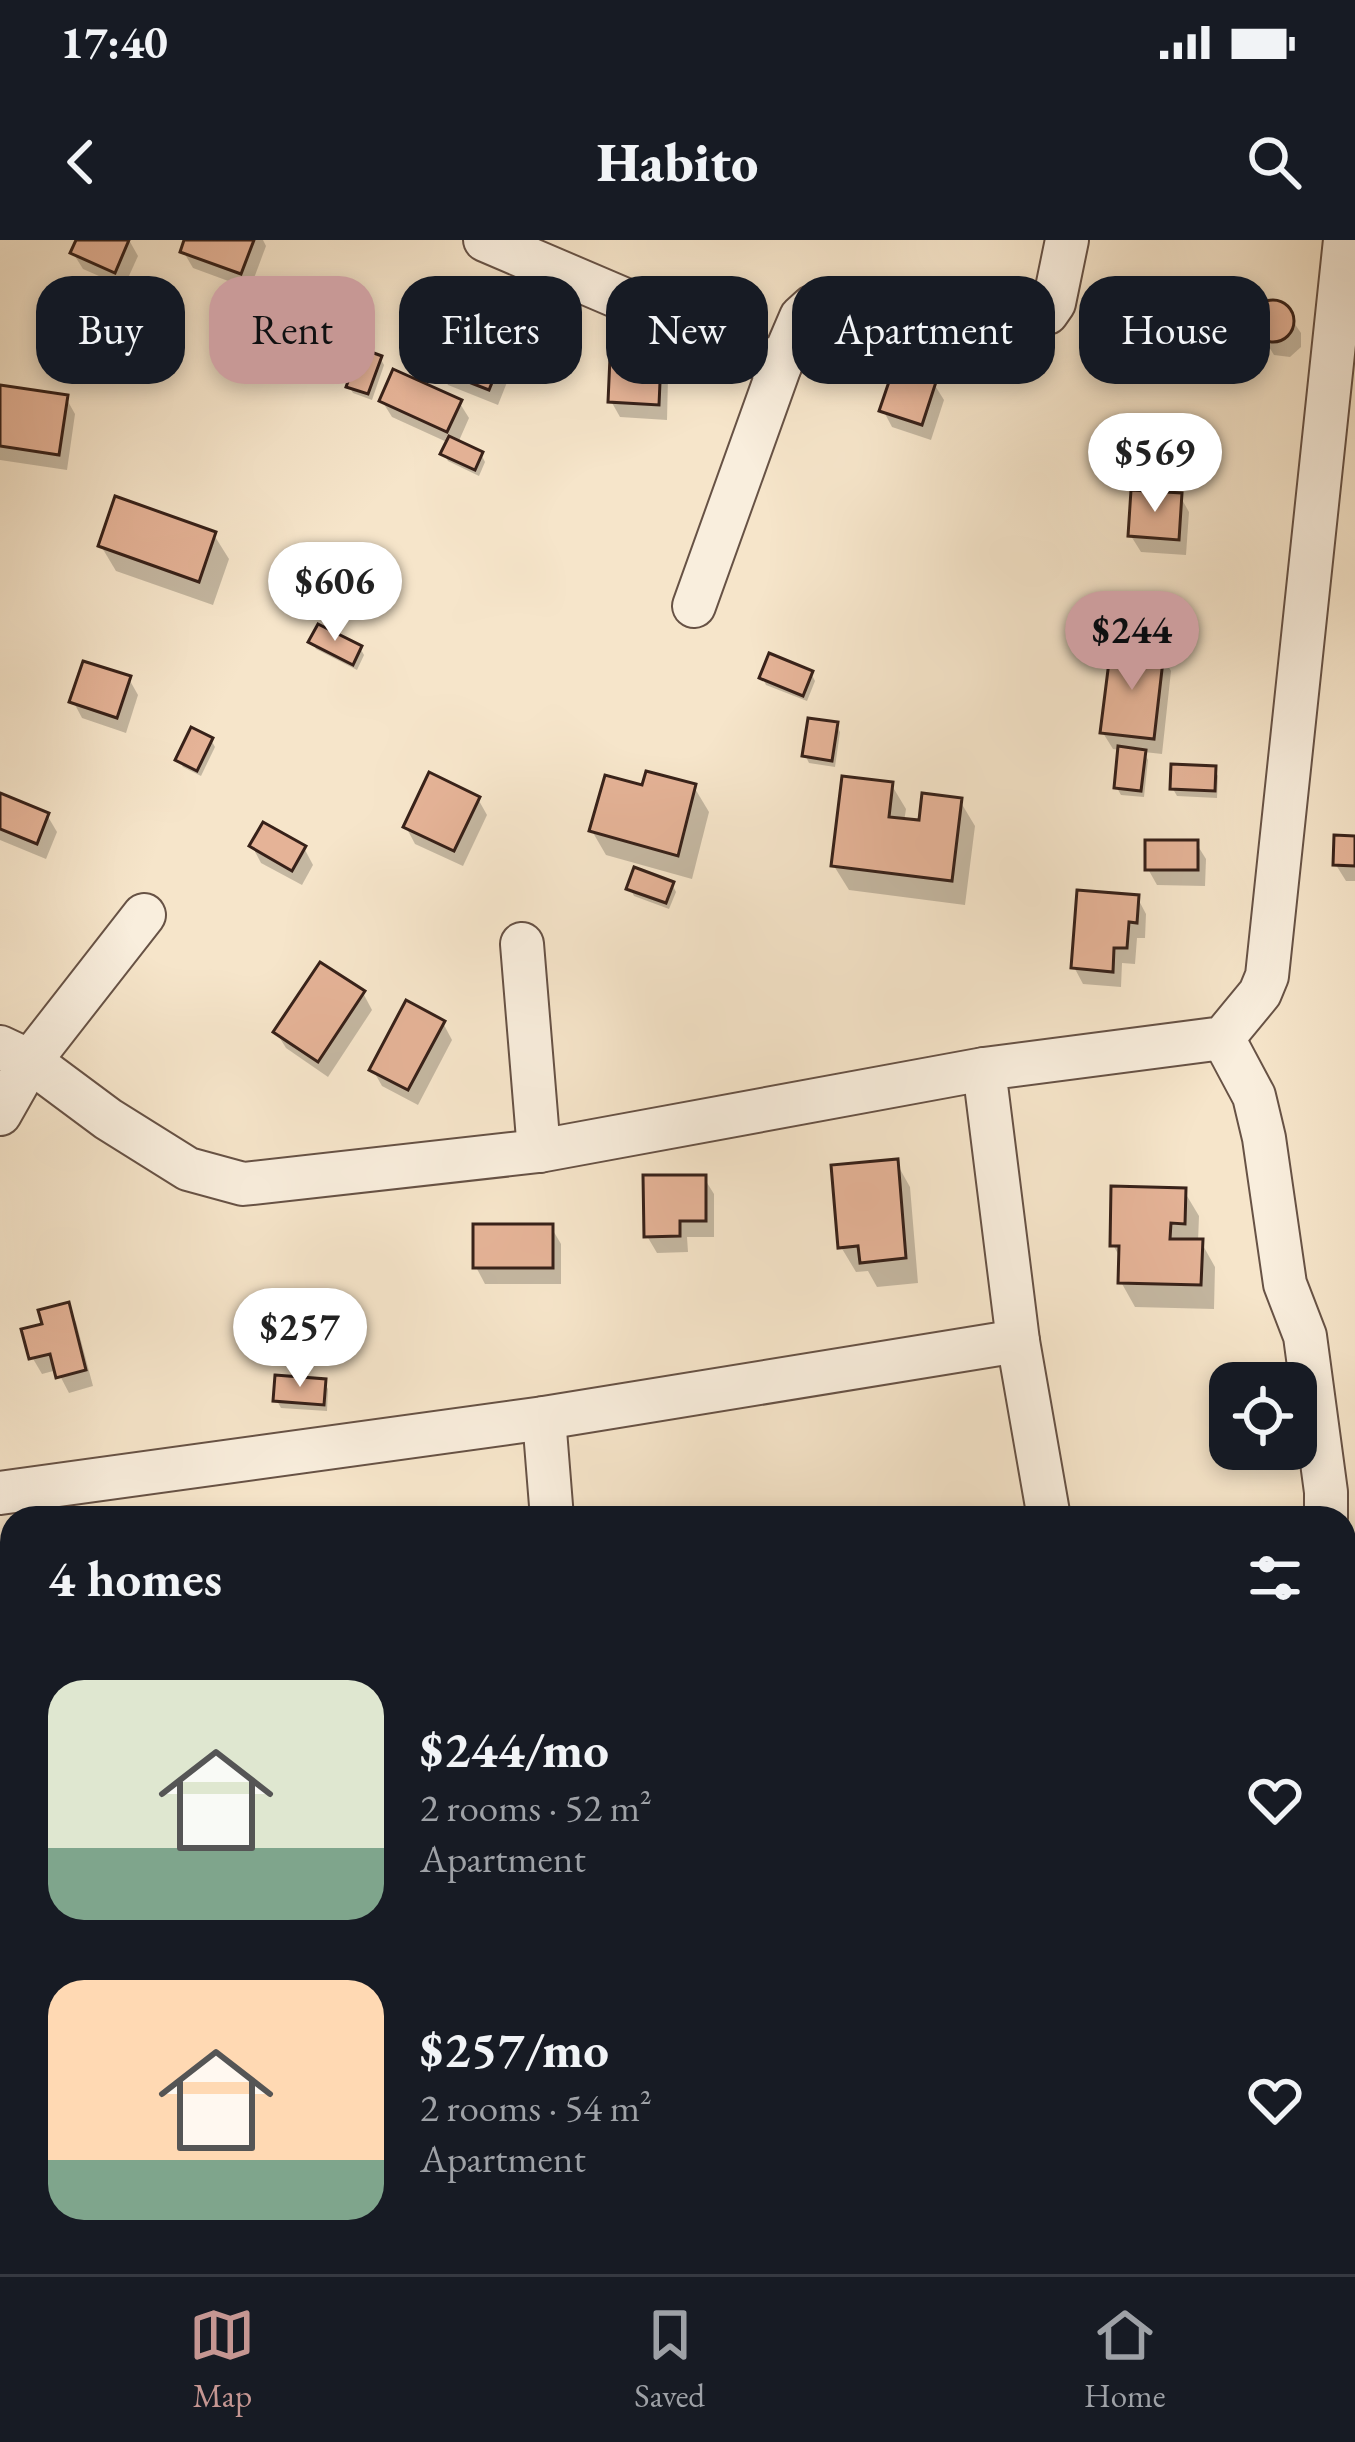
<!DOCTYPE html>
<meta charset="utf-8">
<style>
:root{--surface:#171b24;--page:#20242c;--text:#f1f3f6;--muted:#9ea1a6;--line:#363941;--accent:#c59692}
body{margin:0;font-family:"EB Garamond",serif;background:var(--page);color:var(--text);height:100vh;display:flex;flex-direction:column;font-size:45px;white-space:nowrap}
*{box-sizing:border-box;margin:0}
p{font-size:39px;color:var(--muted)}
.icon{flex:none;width:66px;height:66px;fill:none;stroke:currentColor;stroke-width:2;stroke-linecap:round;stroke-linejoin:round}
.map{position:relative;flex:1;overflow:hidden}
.drawer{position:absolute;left:0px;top:1266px;width:1356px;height:768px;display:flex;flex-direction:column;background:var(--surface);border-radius:36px 36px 0 0;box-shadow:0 6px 18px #0003}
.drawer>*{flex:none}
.top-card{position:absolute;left:36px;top:36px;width:1284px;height:108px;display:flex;gap:24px}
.controls{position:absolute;left:1209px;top:1122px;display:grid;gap:24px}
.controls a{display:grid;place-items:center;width:108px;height:108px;border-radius:24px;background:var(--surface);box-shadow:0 6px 18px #0003;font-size:60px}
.price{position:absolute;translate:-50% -102px;padding:0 27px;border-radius:42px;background:#fff;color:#222;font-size:39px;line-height:78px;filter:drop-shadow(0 3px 6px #0008)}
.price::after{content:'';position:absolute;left:50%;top:72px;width:36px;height:27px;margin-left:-18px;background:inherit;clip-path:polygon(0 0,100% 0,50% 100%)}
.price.on{background:var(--accent);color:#111}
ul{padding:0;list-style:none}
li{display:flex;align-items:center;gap:36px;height:300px;padding:0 48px}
li span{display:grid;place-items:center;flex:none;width:336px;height:240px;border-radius:36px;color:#555}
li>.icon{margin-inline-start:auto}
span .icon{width:144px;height:144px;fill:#fffc;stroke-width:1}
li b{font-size:51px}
h2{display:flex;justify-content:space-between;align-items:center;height:144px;padding:0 48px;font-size:51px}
.pill{padding:0 42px;border-radius:36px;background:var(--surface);box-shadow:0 6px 18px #0003;font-size:42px;line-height:108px}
.pill.on{background:var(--accent);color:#111}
.status{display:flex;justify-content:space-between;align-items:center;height:84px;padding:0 60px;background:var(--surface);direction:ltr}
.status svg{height:33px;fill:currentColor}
header{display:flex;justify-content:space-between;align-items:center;height:156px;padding:0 48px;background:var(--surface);font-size:54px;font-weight:800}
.dock{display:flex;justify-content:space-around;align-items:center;height:168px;border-top:3px solid var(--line);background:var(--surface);font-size:33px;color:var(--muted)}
.dock a{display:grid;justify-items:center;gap:6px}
.dock .on{color:var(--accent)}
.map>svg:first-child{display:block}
.shadow{fill:#0003}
.building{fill:#e5b397;stroke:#372119;stroke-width:3}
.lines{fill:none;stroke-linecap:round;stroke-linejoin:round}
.minor-casing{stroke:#675245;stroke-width:46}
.minor{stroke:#f9eedd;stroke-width:42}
</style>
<div class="status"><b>17:40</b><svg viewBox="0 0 49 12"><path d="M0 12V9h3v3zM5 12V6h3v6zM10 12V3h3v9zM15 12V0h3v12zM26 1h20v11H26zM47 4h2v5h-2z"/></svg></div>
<header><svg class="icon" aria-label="back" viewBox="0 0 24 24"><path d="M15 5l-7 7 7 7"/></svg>Habito<svg class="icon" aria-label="search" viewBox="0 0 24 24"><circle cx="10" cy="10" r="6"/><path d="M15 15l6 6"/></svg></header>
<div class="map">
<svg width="1355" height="2034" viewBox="0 0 1355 2034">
<rect width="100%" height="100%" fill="#f6e5ca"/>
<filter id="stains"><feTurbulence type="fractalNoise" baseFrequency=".00167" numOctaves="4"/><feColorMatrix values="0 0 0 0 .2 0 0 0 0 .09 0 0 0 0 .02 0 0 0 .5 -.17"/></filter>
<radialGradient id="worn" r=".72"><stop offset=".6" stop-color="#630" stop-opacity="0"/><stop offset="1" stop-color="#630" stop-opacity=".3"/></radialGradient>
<g class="shadow">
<path d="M79,0H129L138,16L124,47L83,29L73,13Z"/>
<path d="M187,0H263L266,6L250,49L193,28L183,11Z"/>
<path d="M228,51L263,68L267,75L260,90L220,69V73L218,70Z"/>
<path d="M1267,63L1281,64L1301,93V107L1290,117L1274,115L1255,84L1257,72Z"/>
<path d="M516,81L525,97L498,165L448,145L438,128L452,95L446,84Z"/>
<path d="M380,118L384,125L372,160L353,153L349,146Z"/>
<path d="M659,122L668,138L667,180L620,177L611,161Z"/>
<path d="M934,144L944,160L931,200L892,187L883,170Z"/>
<path d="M0,148L66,158L75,174L67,230L0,220Z"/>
<path d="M382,161L459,162L469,178L458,203L481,214L485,222L479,236L448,221L444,214L449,203L392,177Z"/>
<path d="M1184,188L1193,204L1184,248L1139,239L1130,222Z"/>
<path d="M1180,256L1189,272L1186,315L1141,312L1131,296Z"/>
<path d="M214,295L229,319L213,365L116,331L101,306Z"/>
<path d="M312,402L360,408L364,415L357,430L316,409Z"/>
<path d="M1162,415L1171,431L1162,514L1144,512L1148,520L1144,557L1121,555L1117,548L1121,510L1113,509L1103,493Z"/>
<path d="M811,433L815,441L807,461L766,445L762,437Z"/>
<path d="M129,439L138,455L126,493L82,478L73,461Z"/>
<path d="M836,485L840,492L835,527L809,523L805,515Z"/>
<path d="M211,500L215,507L201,536L183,527L179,520Z"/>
<path d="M1214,529L1218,536L1217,558L1177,556L1173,549Z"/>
<path d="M891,544L906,569L904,582L921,584L960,561L975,586L965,665L849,650L834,626Z"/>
<path d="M694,547L709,572L692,639L606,615L592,591L644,548Z"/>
<path d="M0,556L47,575L57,592L46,619L0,600Z"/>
<path d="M478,559L487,575L463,626L415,604L406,587Z"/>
<path d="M1355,599V641H1346L1336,625Z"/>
<path d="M1196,603L1206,619L1205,646L1157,645L1148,629Z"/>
<path d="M252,606L304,608L313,625L302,645L261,623Z"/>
<path d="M672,644L676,652L669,669L634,656L630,648Z"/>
<path d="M1137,657L1146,674L1145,698H1137L1135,724L1122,723L1121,747L1083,744L1074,727Z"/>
<path d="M363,753L372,770L328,837L286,808L276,792Z"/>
<path d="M443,783L452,800L418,865L382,846L373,830Z"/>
<path d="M896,922L910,947L918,1043L877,1047L868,1031L856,1032L841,1007Z"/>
<path d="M704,938L714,954V997H687L688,1012L657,1013L647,996Z"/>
<path d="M1184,951L1199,976L1198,1002H1201L1215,1027L1214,1069L1135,1067L1121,1042V1019L1113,1005Z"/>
<path d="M551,987L561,1004V1044H485L476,1027Z"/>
<path d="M67,1066L76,1082L93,1146L69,1153L57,1130L42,1134L32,1117L46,1086Z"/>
<path d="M324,1142L328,1149L327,1171L281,1168L277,1161Z"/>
<path d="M1344,1576L1352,1590L1347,1644H1344Z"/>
<path d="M12,1755V1796L0,1798V1757Z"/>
<path d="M336,2022H412V2034H343Z"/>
<path d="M718,2022H790L791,2034H723Z"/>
</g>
<g class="building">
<path d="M76,0H129L115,33L70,13Z"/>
<path d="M184,0H254L241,34L180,12Z"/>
<path d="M227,47L265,66L253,90L215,70Z"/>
<path d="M455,54L518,78L489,150L435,129L452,88L443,84Z"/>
<circle cx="1273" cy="81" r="21"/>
<path d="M360,108L382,116L368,154L346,147Z"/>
<path d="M610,117L661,119L659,165L608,162Z"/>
<path d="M894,127L936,142L922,185L879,171Z"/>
<path d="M393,129L462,160L447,192L379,161Z"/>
<path d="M0,145L68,155L59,215L0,206Z"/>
<path d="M1136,175L1185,185L1176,233L1127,223Z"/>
<path d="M449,196L483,212L475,230L440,214Z"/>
<path d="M1131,250L1182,253L1179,300L1128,296Z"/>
<path d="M115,256L216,292L199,342L98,306Z"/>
<path d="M318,384L362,406L353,425L308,402Z"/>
<path d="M1111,406L1164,412L1154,499L1100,493Z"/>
<path d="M769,413L813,431L803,456L759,438Z"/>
<path d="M83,421L131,436L117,478L69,462Z"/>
<path d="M808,478L838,482L832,521L802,516Z"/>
<path d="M191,487L213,498L197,531L175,520Z"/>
<path d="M1118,506L1146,510L1141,551L1114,548Z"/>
<path d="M1171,524L1216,526L1215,551L1170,549Z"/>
<path d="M646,531L696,544L678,616L589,591L605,535L642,545Z"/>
<path d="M429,532L480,557L454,611L403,587Z"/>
<path d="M842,536L893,542L889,577L919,580L922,553L962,558L952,641L831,626Z"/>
<path d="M0,553L49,573L37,604L0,589Z"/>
<path d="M263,582L306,606L292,631L249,606Z"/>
<path d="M1334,595L1355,596V626L1333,625Z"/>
<rect x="1145" y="600" width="53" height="30"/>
<path d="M634,627L674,642L666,663L626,649Z"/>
<path d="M1077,650L1139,655L1137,683L1129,682L1127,708H1114L1113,732L1071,728Z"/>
<path d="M320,722L365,751L318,822L273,792Z"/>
<path d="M406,760L445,781L408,850L369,830Z"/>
<path d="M898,919L906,1018L860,1023L858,1006L838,1008L831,925Z"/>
<path d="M643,935H706V981H680V996L644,997Z"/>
<path d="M1111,946L1186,948L1185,984L1171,983L1170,999H1203L1201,1045L1118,1043L1119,1006H1110Z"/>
<rect x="473" y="984" width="80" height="44"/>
<path d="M69,1062L86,1130L56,1138L50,1114L29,1119L21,1089L42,1084L38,1070Z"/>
<path d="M275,1135L326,1139L324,1165L273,1161Z"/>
<path d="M12,1752V1779L0,1781V1754Z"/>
<path d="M4,1977H12V2007H8Z"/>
<path d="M342,2022H404V2025H395V2034H342Z"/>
<path d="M715,2022H785L786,2034H729V2027L716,2028Z"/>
<path d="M1173,2022H1199L1200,2034H1174Z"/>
<path d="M559,2025L560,2034H488L487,2031Z"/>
</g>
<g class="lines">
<defs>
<g id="minor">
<path d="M485,0L780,126"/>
<path d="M694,366L780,126L801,77L812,67H826L1037,76L1047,73L1054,63L1067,0"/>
<path d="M522,704L539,911"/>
<path d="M1223,798L1254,856L1264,898L1285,1044L1305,1096L1326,1252V1278"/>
<path d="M0,807L30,821L108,879L188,929L243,944L539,911L984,829"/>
<path d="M0,874L30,821L144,675"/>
<path d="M1018,1101L1049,1278"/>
<path d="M544,1178L552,1278"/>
<path d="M0,1253L544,1178L1018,1101L984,829L1223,798L1260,753L1267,736L1345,0"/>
<path d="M1344,1468L1355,1467"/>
<path d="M193,2022L194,2034"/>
<path d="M611,2022L612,2034"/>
<path d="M1114,2022L1115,2034"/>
</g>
</defs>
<use href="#minor" class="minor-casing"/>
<use href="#minor" class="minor"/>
</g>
<rect width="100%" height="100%" filter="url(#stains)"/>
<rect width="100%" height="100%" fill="url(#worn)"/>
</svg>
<div class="controls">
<a><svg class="icon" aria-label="locate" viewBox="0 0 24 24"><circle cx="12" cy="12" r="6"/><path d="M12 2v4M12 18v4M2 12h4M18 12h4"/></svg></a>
</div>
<b class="price" style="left:1155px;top:275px">$569</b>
<b class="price" style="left:335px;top:404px">$606</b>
<b class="price on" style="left:1132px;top:453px">$244</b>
<b class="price" style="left:300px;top:1150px">$257</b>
<div class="top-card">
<a class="pill">Buy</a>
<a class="pill on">Rent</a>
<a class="pill">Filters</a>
<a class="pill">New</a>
<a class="pill">Apartment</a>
<a class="pill">House</a>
</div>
<section class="drawer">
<h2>4 homes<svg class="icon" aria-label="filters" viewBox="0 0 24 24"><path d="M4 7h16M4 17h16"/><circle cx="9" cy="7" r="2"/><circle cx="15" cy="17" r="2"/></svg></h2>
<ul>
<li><span style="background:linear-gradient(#dfe7d0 70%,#7fa58c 0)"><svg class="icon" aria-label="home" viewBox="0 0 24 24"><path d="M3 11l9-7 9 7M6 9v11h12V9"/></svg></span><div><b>$244/mo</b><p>2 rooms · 52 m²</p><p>Apartment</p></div><svg class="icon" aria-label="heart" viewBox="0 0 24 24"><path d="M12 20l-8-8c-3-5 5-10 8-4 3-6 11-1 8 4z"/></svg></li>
<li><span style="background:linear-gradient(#ffd9b3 75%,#7fa58c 0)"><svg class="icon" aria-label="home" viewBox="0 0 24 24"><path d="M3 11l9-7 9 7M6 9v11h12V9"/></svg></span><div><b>$257/mo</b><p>2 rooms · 54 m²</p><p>Apartment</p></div><svg class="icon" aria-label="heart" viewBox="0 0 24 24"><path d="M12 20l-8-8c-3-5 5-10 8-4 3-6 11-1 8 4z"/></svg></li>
</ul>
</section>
</div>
<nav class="dock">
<a class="on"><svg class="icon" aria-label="map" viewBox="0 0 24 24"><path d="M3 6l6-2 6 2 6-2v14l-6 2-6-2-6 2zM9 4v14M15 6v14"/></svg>Map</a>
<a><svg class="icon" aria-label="saved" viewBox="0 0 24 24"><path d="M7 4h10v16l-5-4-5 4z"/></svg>Saved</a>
<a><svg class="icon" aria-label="home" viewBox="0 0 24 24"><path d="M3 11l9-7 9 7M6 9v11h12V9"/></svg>Home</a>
</nav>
